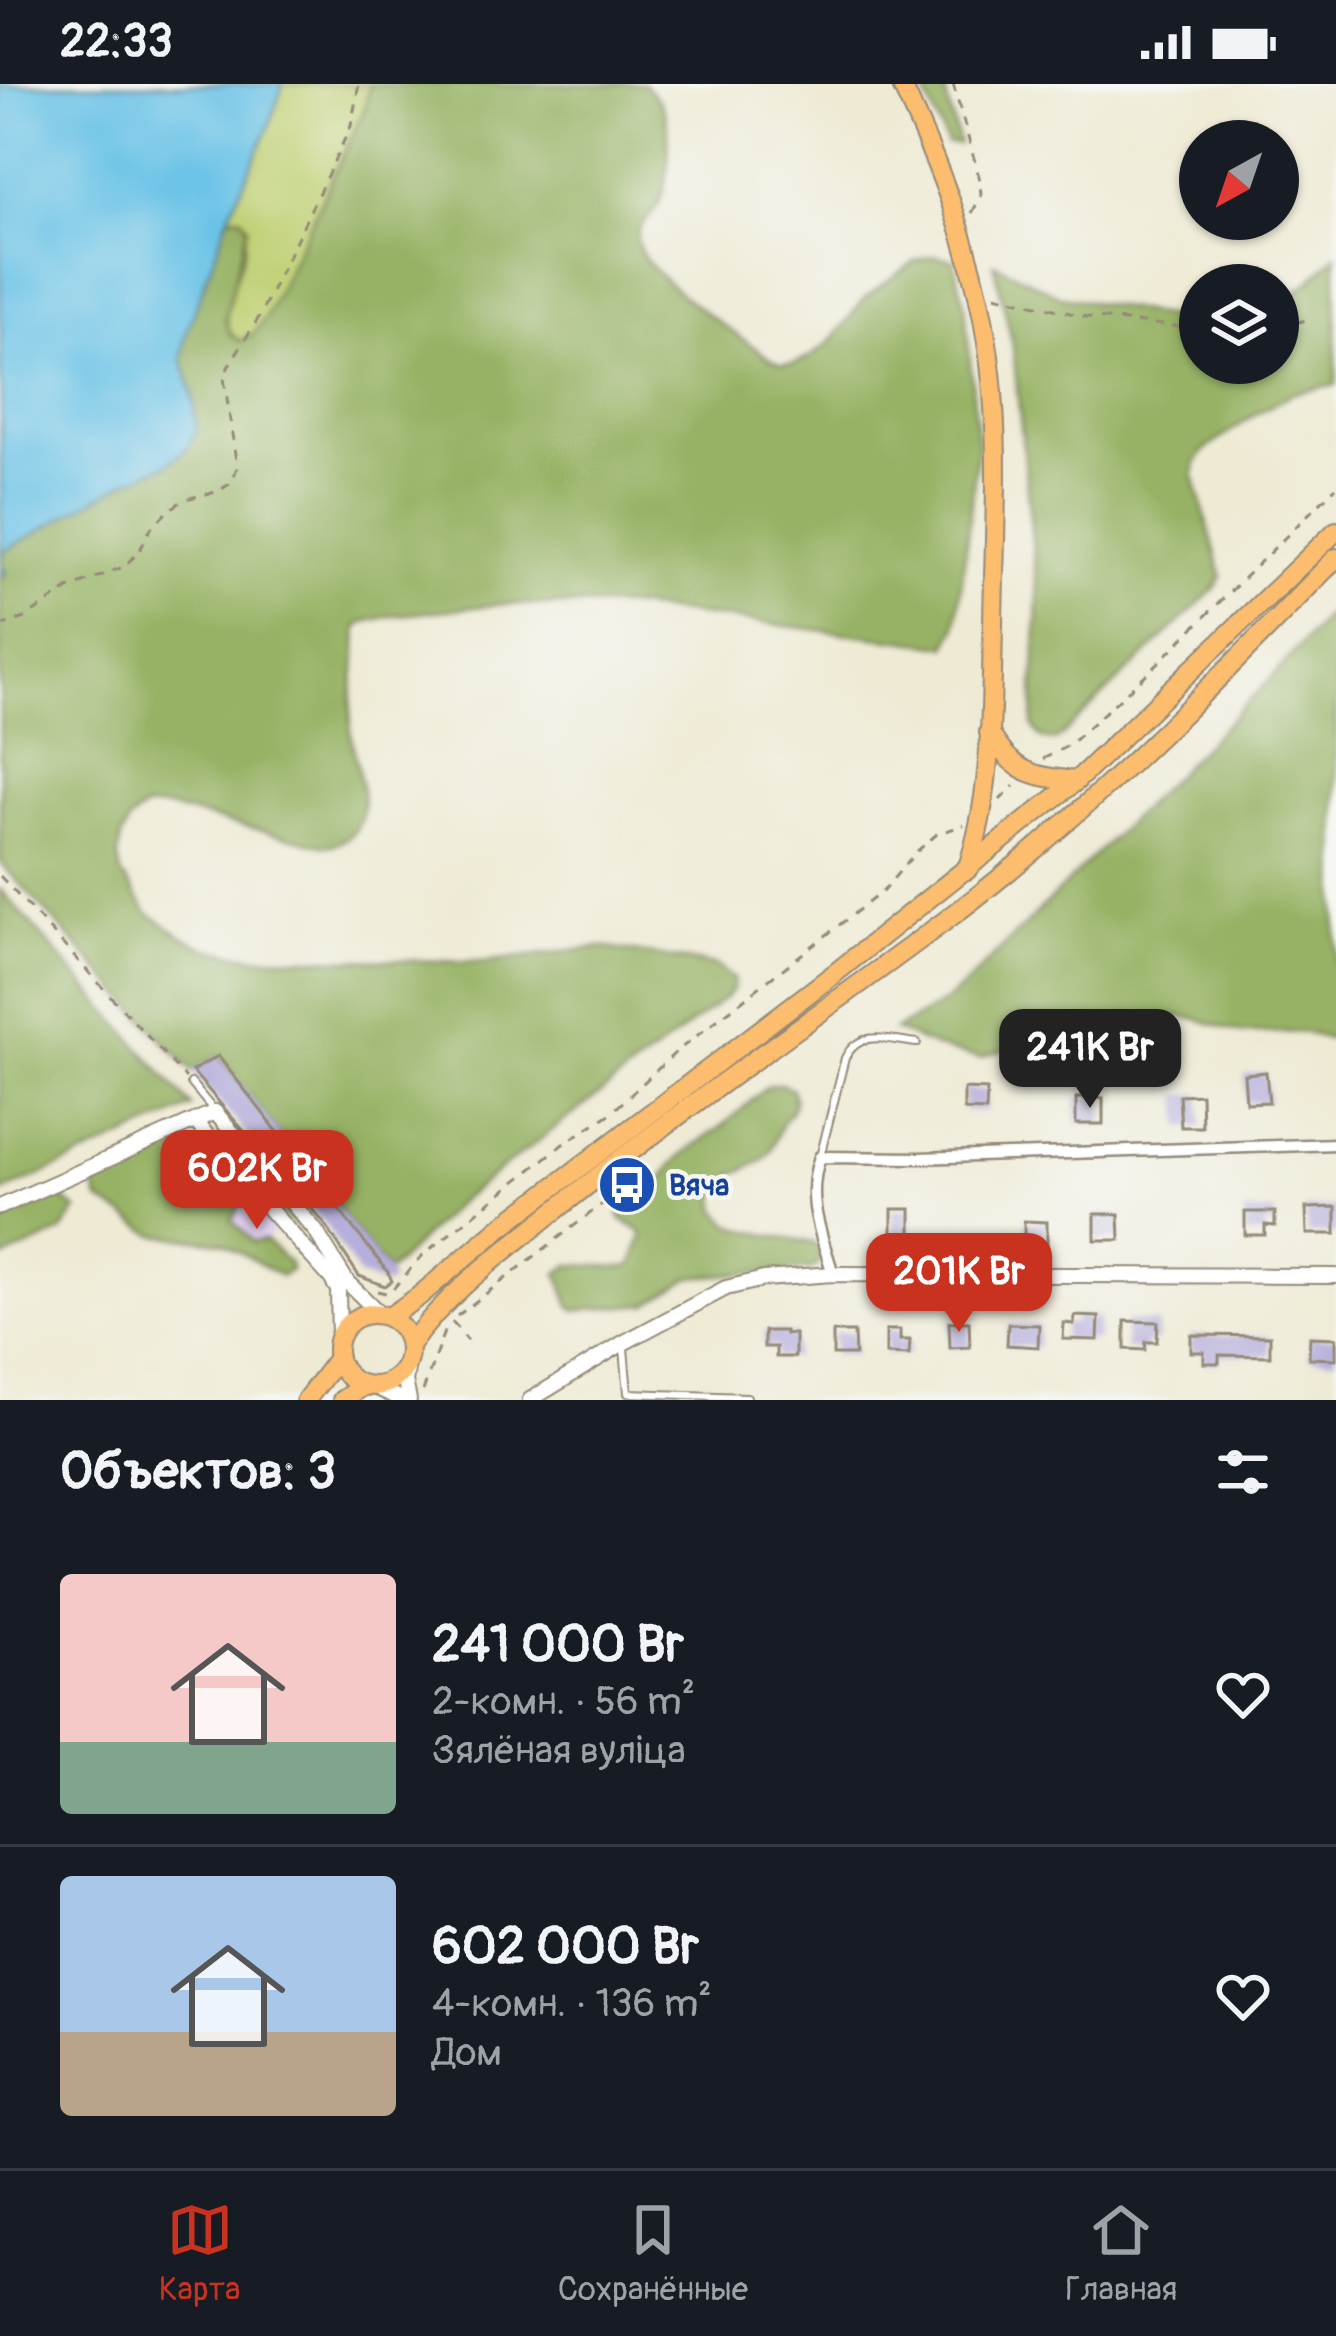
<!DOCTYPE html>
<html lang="ru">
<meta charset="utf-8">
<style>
:root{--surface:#171b24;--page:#20242c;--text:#f1f3f6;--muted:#9ea1a6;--line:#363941;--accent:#c8321e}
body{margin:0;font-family:Pangolin,sans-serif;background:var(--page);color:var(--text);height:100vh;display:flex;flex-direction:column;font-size:45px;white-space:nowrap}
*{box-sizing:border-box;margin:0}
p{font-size:39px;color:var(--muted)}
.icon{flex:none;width:66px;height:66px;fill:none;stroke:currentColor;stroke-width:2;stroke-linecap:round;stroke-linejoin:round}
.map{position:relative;height:1316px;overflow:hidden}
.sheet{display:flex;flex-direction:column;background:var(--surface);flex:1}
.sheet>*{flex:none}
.needle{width:78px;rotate:220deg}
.tools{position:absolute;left:1179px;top:36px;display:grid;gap:24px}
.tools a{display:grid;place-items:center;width:120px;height:120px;border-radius:50%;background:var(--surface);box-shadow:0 3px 9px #0004;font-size:60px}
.price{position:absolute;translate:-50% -102px;padding:0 27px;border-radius:24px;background:var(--accent);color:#fff;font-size:39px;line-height:78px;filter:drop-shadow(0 3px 6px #0008)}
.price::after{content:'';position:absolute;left:50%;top:72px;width:36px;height:27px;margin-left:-18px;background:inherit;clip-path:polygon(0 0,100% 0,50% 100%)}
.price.on{background:#222;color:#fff}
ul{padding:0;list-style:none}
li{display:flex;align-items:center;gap:36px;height:300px;padding:0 60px}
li+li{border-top:3px solid var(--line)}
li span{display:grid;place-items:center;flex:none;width:336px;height:240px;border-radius:12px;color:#555}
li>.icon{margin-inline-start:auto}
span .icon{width:144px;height:144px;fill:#fffc;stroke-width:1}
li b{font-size:51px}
h2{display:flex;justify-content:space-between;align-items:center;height:144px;padding:0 60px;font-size:51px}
.status{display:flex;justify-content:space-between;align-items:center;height:84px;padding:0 60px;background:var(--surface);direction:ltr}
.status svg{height:33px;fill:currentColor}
.menu{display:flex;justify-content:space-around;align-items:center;height:168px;border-top:3px solid var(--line);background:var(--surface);font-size:33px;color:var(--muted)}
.menu a{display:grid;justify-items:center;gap:6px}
.menu .on{color:var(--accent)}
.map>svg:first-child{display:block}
.built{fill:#e3d3f2}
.green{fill:#bfd073;stroke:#7d7d48;stroke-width:3}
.forest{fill:#97b265;stroke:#696e42;stroke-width:3}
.water{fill:#69c2e7;stroke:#527682;stroke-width:3}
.building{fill:#b6aedb}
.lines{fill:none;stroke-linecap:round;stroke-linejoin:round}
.service-casing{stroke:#948a79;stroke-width:10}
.minor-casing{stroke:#948a79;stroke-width:15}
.tertiary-casing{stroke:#948a79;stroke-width:18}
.primary-casing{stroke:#948a79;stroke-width:22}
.path{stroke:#948a79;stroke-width:3;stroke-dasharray:9 9;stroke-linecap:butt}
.service{stroke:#fff;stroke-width:6}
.minor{stroke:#fff;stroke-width:10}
.tertiary{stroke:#fff;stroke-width:14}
.primary{stroke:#fcbd6e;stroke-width:18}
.labels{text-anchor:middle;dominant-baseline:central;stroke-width:9;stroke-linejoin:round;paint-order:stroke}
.transit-label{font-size:30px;font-weight:bold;fill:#164399;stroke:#f6f6f2;text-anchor:start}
</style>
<div class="status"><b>22:33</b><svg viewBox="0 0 49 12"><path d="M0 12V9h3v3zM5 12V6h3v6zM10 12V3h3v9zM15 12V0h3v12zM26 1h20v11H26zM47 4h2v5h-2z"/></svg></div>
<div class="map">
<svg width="1336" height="1316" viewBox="0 0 1336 1316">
<rect width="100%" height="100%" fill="#f6f6f2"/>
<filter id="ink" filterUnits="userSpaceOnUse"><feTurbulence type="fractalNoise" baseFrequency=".00833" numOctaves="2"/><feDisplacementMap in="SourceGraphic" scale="24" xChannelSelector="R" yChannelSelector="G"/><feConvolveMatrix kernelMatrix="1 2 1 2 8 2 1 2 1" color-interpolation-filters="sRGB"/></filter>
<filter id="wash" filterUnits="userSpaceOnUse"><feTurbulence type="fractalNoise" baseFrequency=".004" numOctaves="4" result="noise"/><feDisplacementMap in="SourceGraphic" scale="48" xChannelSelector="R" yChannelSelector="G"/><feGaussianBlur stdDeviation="2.7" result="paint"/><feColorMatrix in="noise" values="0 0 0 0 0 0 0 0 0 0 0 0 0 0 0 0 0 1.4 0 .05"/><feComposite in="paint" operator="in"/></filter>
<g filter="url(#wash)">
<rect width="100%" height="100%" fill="#eeead4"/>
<path class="built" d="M250,1111L279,1143L265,1156L254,1158L232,1136L241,1119Z"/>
<g class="green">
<path d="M283,0H370L365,24L266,233L254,250L239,257C210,237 240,191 245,163C247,153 244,143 242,133L229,131L269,43Z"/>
<path d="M226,1056L233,1058L306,1148C284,1138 229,1079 226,1056Z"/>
</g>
<g class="forest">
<path d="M370,0H644C652,8 662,18 665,30C671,53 669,99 658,121C651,135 633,142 638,160C648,196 738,250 769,274L782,280H794L808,274L829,259L866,213L915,177L935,172L954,176L965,224L978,361L956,544L947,562L628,522L504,520L390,532L364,538L357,544C360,579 348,614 351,649C353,672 368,713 361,734C356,751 343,759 326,762L164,723L145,724L130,736L121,754L118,773L121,790L149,830L184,853L209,865L255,873L484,878L601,863L715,881L734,896L732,906L724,915L459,1117L388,1188L218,972L192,987L0,778V491L6,490L1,480L3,468L127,397L168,380L193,310L182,275L185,253L229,131L242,133L248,142L225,235L230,250L240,257L254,249L266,233L365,25Z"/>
<path d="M921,0H943L959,60H947Z"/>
<path d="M1336,171V301L1293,309L1251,333L1205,366L1196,378L1194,393L1222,492L1215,504L1057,656C1044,657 1038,654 1033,641L1038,515L1013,262L994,179L1060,212L1164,232L1200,233V279H1278V221L1309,198Z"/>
<path d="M1336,521V957L1303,948L1242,949L1197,935L1179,932L1131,937L1087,938L979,974L938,964L895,946L943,919L963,903L1268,598Z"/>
<path d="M0,805L192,1023L0,1109Z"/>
<path d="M781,1000L792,1005C794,1015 796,1015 792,1024C789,1032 787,1032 782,1039C776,1050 775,1064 766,1073C750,1089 721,1085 717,1111C709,1154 788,1150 815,1160L820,1170L819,1180L813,1185L691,1193L648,1220L576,1226L570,1222L558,1189L570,1181L626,1183L633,1180L643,1151L639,1146L621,1135L620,1126L663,1094L673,1080L691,1064L724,1041L768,1002Z"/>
<path d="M171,1054C207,1060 220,1092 241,1119L232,1136L253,1158L265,1156L289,1179L290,1186L281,1192L222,1158L155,1151L99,1116L94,1099L105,1087Z"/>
<path d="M59,1111L77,1126L61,1148L0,1176V1139Z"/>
</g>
<path class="water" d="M0,0H283L269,43L229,131L185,253L182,275L193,310L197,346L188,364L168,380L127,397L3,468L1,480L6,491L1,492Z"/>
<g id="blocks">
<g class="building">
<path d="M218,972L388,1188L392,1197L385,1202L359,1192L324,1139L192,987Z"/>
<path d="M1266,988L1269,1018L1246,1019L1244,990Z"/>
<path d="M964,1005L987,1006L986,1027L964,1026Z"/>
<path d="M1201,1010L1202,1043H1181L1179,1011Z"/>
<rect x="1076" y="1014" width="27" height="26"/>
<path d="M1336,1123V1150H1307L1306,1124Z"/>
<rect x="892" y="1125" width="19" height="25"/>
<path d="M1245,1128H1275V1142L1265,1141V1151H1245Z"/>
<path d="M1095,1130H1119L1120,1156H1095Z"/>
<path d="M1024,1137L1047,1138V1160L1024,1159Z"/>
<path d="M1075,1232L1099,1233L1098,1256L1063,1255L1064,1239L1074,1240Z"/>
<path d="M1125,1237L1158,1238L1157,1258H1146L1145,1266L1125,1265Z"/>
<path d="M949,1238H969L970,1263L950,1264Z"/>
<path d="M1008,1240L1039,1241L1038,1263L1007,1261Z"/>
<path d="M886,1246H900V1256H910L909,1271L886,1270Z"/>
<path d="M764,1247H785V1250H795V1273H776V1263H764Z"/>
<path d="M833,1248H854L855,1271H833Z"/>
<path d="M1191,1251L1270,1252V1272L1219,1271V1279H1204V1268H1191Z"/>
<path d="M1310,1253L1336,1254V1275L1309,1274Z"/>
</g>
</g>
</g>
<g filter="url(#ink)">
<use href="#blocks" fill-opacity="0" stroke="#948a79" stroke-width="3"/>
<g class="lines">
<defs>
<g id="service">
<path d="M191,999L215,1028"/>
<path d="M820,1073L845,974C860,944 889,956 917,959"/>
<path d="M624,1264L628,1309L747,1313"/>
</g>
<path id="minor" d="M833,1190C821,1149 805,1115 820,1073L919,1074L1336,1060"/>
<g id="tertiary">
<path d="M196,1037L225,1076L331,1194L338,1206L339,1253"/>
<path d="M0,1123L215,1028L315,1146L347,1198L380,1230"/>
<path d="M375,1303L403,1316"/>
<path d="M409,1316L405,1297L409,1273"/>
<path d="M530,1316L623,1259L726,1204L764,1195L833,1190L1336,1192"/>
</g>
<g id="primary">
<path d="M901,0C940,82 974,169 987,259C1002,352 994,448 993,542C991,623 993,709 967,786"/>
<path d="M989,648C1013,689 1031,692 1076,697"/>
<circle cx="373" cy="1266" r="36"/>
<path d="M389,1233L418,1213L501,1143L834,890L1076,697L1336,447"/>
<path d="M410,1261C448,1207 505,1167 556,1126C686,1021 824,928 957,828C1095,723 1216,598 1336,474"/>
<path d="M306,1316L338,1274"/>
<path d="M342,1316L365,1301"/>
</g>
</defs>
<use href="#service" class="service-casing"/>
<use href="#minor" class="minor-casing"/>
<use href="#tertiary" class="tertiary-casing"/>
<use href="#primary" class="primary-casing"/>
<g class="path">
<path d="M953,0L980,96L981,112L971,131"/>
<path d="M995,211L1087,233L1200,245"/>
<path d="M1278,242L1312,235"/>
<path d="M0,542L25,534L68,505L123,483L139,468L151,444L169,426L185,415L217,408L231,399L237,384L224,294L229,281L258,235L351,42L359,0"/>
<path d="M1043,675L1069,661L1153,584L1336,403"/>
<path d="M1000,716L1014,702"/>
<path d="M0,792L186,994"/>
<path d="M377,1207L386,1209L391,1207L423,1171L563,1060L610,1030L676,968L883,807L915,769L937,750L964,741"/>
<path d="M457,1232L627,1101"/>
<path d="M452,1238L468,1257"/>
<path d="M423,1307L446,1242"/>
</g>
<use href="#service" class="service"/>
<use href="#minor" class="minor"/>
<use href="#tertiary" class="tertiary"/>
<use href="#primary" class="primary"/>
</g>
</g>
<defs>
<symbol id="bus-disc" viewBox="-11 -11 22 22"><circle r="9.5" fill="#1a4fb4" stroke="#f6f6f2"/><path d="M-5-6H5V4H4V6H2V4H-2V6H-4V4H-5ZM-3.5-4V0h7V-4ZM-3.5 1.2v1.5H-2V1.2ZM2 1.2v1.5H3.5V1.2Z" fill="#fff"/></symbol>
</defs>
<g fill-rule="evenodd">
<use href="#bus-disc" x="594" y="1068" width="66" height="66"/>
</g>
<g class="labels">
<g class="transit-label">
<text x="669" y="1101">Вяча</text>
</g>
</g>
</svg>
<div class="tools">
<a><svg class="needle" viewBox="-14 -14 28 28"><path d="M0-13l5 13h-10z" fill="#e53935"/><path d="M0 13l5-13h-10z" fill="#9ea1a6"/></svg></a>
<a><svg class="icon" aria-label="layers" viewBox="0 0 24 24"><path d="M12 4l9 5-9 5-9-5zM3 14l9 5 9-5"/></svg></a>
</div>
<b class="price on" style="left:1090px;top:1027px">241K Br</b>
<b class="price" style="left:257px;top:1148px">602K Br</b>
<b class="price" style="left:959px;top:1251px">201K Br</b>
</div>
<section class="sheet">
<h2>Объектов: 3<svg class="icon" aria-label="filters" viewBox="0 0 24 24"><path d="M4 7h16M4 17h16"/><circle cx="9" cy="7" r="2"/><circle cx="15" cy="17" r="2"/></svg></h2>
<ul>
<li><span style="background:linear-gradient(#f6c9c9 70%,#7fa58c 0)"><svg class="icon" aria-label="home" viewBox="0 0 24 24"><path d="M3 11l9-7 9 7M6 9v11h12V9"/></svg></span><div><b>241 000 Br</b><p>2-комн. · 56 m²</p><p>Зялёная вуліца</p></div><svg class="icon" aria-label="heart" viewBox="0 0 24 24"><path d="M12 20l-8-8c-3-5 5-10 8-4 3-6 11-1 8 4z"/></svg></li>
<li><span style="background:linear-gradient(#a9c7e8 65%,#b9a48a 0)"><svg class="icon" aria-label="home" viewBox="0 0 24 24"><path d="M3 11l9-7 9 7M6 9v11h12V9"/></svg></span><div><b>602 000 Br</b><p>4-комн. · 136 m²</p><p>Дом</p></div><svg class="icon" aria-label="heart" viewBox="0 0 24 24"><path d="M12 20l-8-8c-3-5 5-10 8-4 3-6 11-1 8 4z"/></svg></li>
</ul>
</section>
<nav class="menu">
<a class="on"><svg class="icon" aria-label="map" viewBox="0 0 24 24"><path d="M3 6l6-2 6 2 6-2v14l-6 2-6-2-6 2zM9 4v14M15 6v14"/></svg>Карта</a>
<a><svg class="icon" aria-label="saved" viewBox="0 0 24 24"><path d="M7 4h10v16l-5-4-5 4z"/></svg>Сохранённые</a>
<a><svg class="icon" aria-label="home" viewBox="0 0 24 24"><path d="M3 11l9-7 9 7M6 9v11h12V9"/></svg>Главная</a>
</nav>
